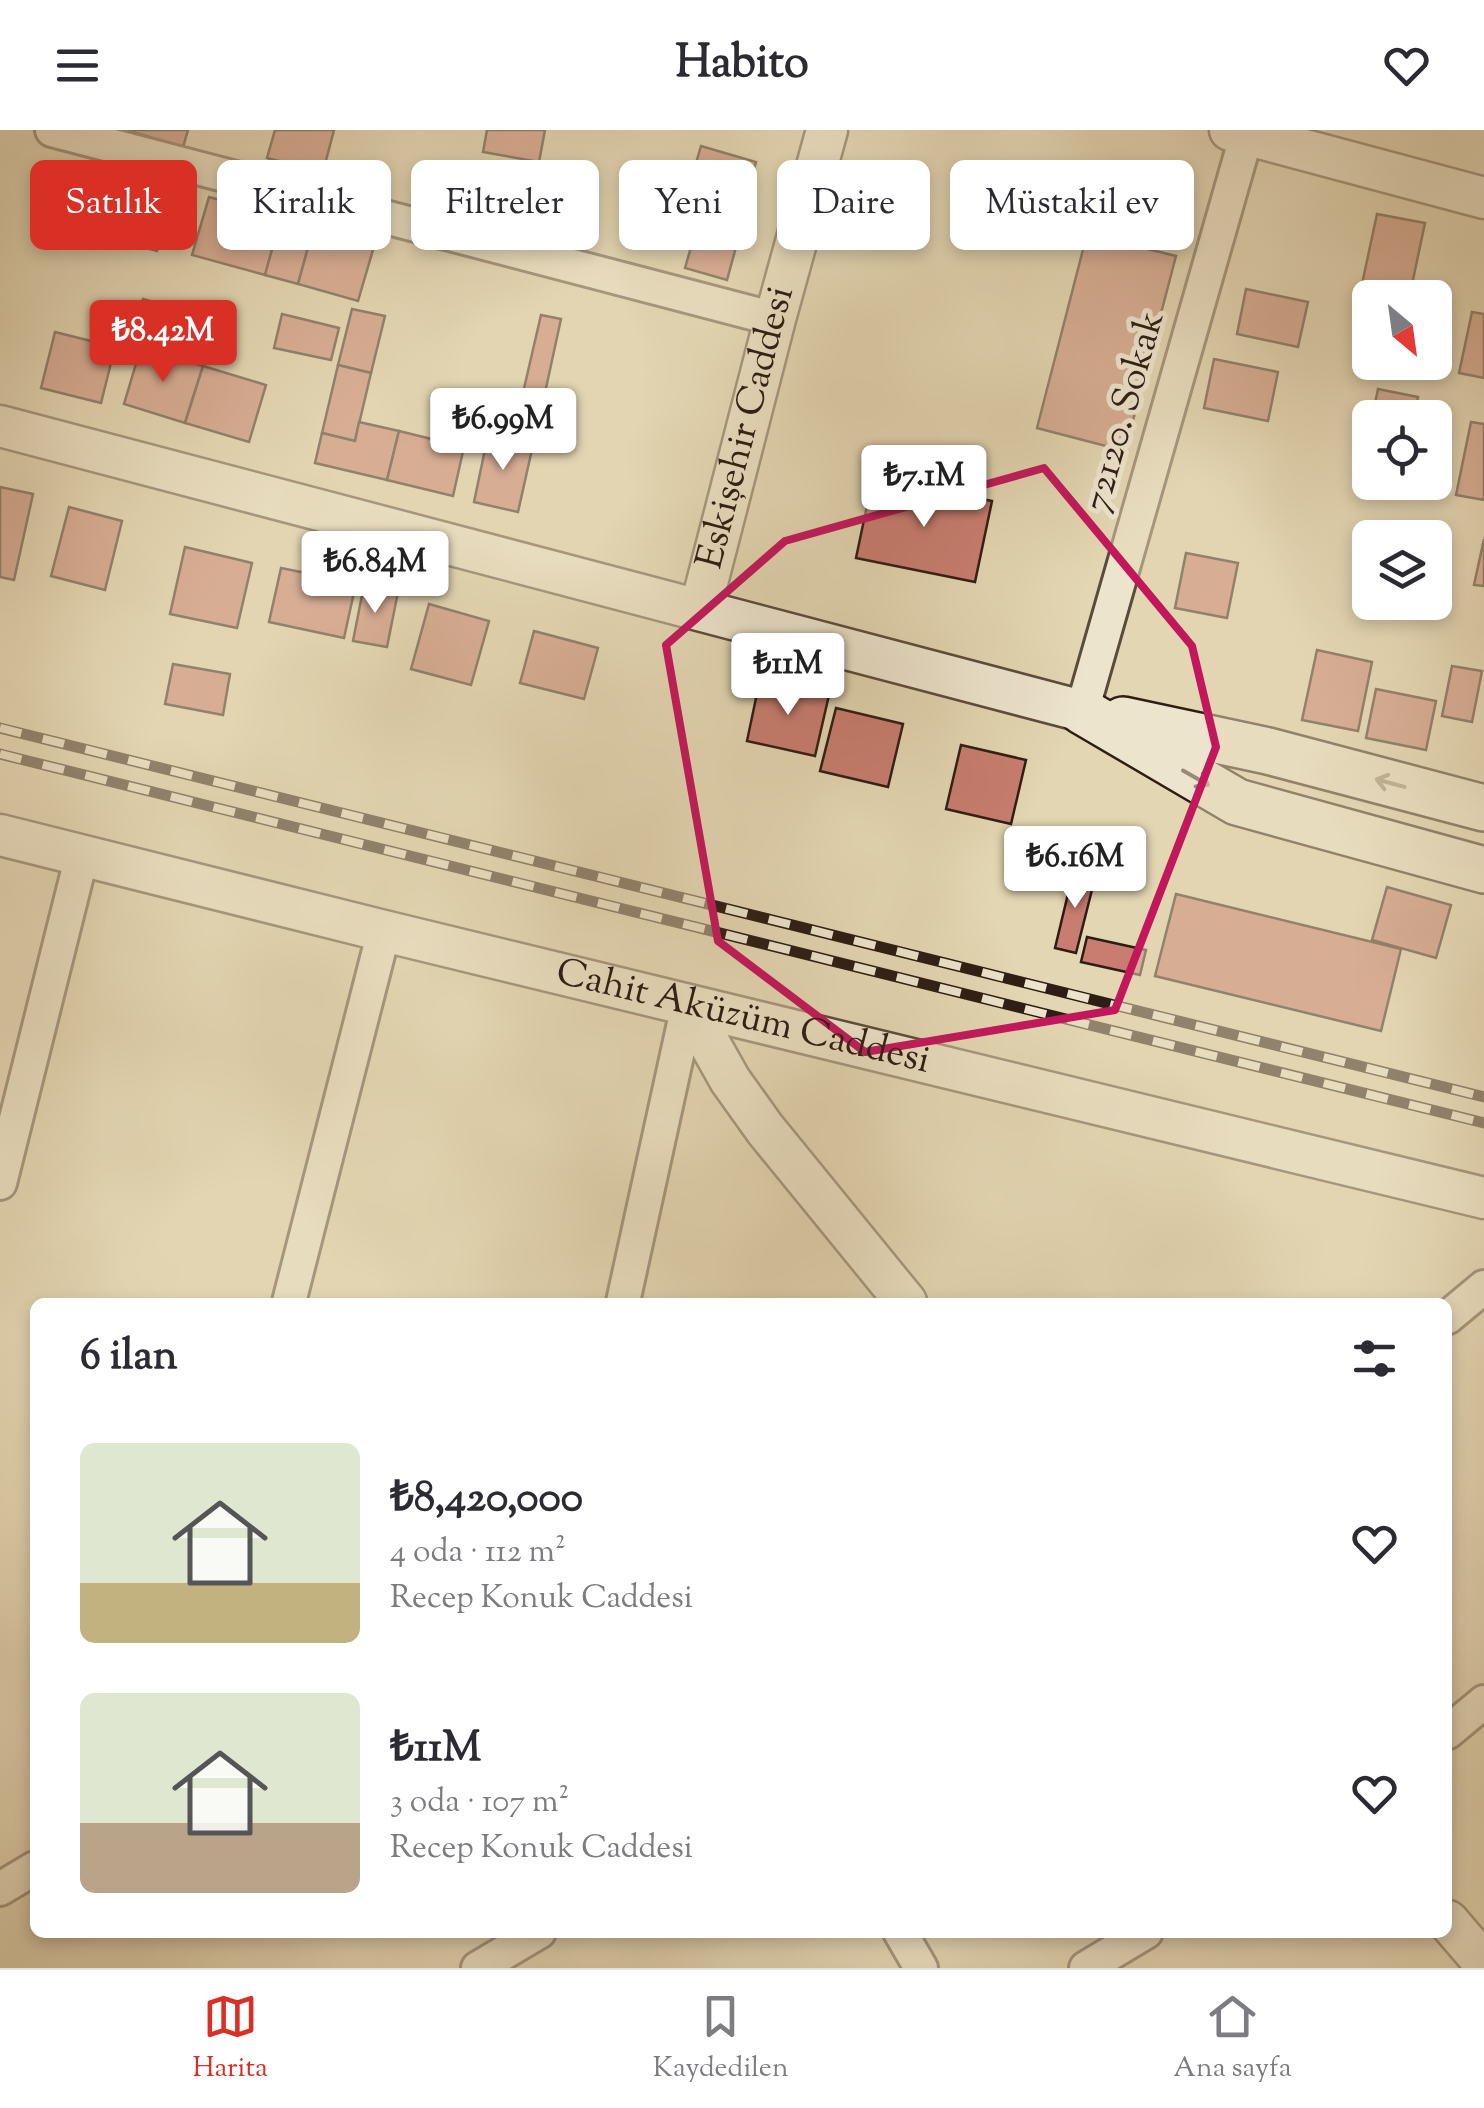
<!DOCTYPE html>
<html lang="tr">
<meta charset="utf-8">
<style>
:root{--surface:#fff;--page:#f2f2f3;--text:#2b2b33;--muted:#7c7c81;--line:#e1e1e2;--accent:#d93025}
body{margin:0;font-family:"Sorts Mill Goudy",serif;background:var(--page);color:var(--text);height:100vh;display:flex;flex-direction:column;font-size:38px;white-space:nowrap}
*{box-sizing:border-box;margin:0}
p{font-size:32px;color:var(--muted)}
.icon{flex:none;width:55px;height:55px;fill:none;stroke:currentColor;stroke-width:2;stroke-linecap:round;stroke-linejoin:round}
.map{position:relative;flex:1;overflow:hidden}
.details{position:absolute;left:30px;top:1168px;width:1422px;height:640px;display:flex;flex-direction:column;background:var(--surface);border-radius:15px;box-shadow:0 5px 15px #0003}
.details>*{flex:none}
.banner{position:absolute;left:30px;top:30px;width:1425px;height:90px;display:flex;gap:20px}
.needle{width:65px;rotate:151deg}
.controls{position:absolute;left:1352px;top:150px;display:grid;gap:20px}
.controls a{display:grid;place-items:center;width:100px;height:100px;border-radius:15px;background:var(--surface);box-shadow:0 5px 15px #0003;font-size:50px}
.price{position:absolute;translate:-50% -85px;padding:0 22px;border-radius:10px;background:#fff;color:#222;font-size:32px;line-height:65px;filter:drop-shadow(0 2px 5px #0008)}
.price::after{content:'';position:absolute;left:50%;top:60px;width:30px;height:22px;margin-left:-15px;background:inherit;clip-path:polygon(0 0,100% 0,50% 100%)}
.price.current{background:var(--accent);color:#fff}
ul{padding:0;list-style:none}
li{display:flex;align-items:center;gap:30px;height:250px;padding:0 50px}
li span{display:grid;place-items:center;flex:none;width:280px;height:200px;border-radius:15px;color:#555}
li>.icon{margin-inline-start:auto}
span .icon{width:120px;height:120px;fill:#fffc;stroke-width:1}
li b{font-size:42px}
h2{display:flex;justify-content:space-between;align-items:center;height:120px;padding:0 50px;font-size:42px}
.chip{padding:0 35px;border-radius:15px;background:var(--surface);box-shadow:0 5px 15px #0003;font-size:35px;line-height:90px}
.chip.current{background:var(--accent);color:#fff}
header{display:flex;justify-content:space-between;align-items:center;height:130px;padding:0 50px;background:var(--surface);font-size:45px;font-weight:800}
.dock{display:flex;justify-content:space-around;align-items:center;height:140px;border-top:2px solid var(--line);background:var(--surface);font-size:28px;color:var(--muted)}
.dock a{display:grid;justify-items:center;gap:5px}
.dock .current{color:var(--accent)}
.map>svg:first-child{display:block}
.building{fill:#c87d70;stroke:#2e1d14;stroke-width:2.5}
.lines{fill:none;stroke-linecap:round;stroke-linejoin:round}
.minor-casing{stroke:#5b4b3c;stroke-width:38}
.tertiary-casing{stroke:#5b4b3c;stroke-width:45}
.secondary-casing{stroke:#2e1d14;stroke-width:50}
.minor{stroke:#ede4cd;stroke-width:32}
.tertiary{stroke:#ede4cd;stroke-width:40}
.secondary{stroke:#ede4cd;stroke-width:45}
.rail-casing{stroke:#2e1d14;stroke-width:11}
.rail{stroke:#ede4cd;stroke-width:8;stroke-dasharray:22;stroke-linecap:butt}
.oneway{stroke:#978a7a}
.marked{fill:none;stroke:#c2185b;stroke-width:8;stroke-linejoin:round}
.labels{text-anchor:middle;dominant-baseline:central;stroke-width:10;stroke-linejoin:round;paint-order:stroke}
.street-label{font-size:38px;fill:#2e1d14;stroke:#ede4cd}
</style>
<header><svg class="icon" aria-label="menu" viewBox="0 0 24 24"><path d="M4 6h16M4 12h16M4 18h16"/></svg>Habito<svg class="icon" aria-label="heart" viewBox="0 0 24 24"><path d="M12 20l-8-8c-3-5 5-10 8-4 3-6 11-1 8 4z"/></svg></header>
<div class="map">
<svg width="1484" height="1838" viewBox="0 0 1484 1838">
<rect width="100%" height="100%" fill="#e3d6b2"/>
<filter id="stains"><feTurbulence type="fractalNoise" baseFrequency=".002" numOctaves="4"/><feColorMatrix values="0 0 0 0 .2 0 0 0 0 .09 0 0 0 0 .02 0 0 0 .5 -.17"/></filter>
<radialGradient id="worn" r=".72"><stop offset=".6" stop-color="#630" stop-opacity="0"/><stop offset="1" stop-color="#630" stop-opacity=".3"/></radialGradient>
<g class="building">
<path d="M126,0H188L183,17Z"/>
<path d="M275,0H334L323,42L267,28Z"/>
<path d="M487,0H545L539,32L483,22Z"/>
<path d="M701,16L756,32L749,55L694,40Z"/>
<path d="M47,35L91,45L76,108L32,98Z"/>
<path d="M534,37L590,52L575,109L519,94Z"/>
<path d="M110,47L173,63L157,121L95,104Z"/>
<path d="M706,65L747,77L727,150L685,138Z"/>
<path d="M209,67L281,87L265,145L192,125Z"/>
<path d="M1377,84L1425,93L1410,164L1362,154Z"/>
<path d="M281,87L314,96L298,154L265,145Z"/>
<path d="M314,96L375,113L358,171L298,154Z"/>
<path d="M1087,104L1176,126L1125,321L1037,298Z"/>
<path d="M1246,159L1308,172L1298,217L1237,204Z"/>
<path d="M143,169L184,181L177,203L137,191Z"/>
<path d="M352,179L385,186L371,243L338,235Z"/>
<path d="M1472,182L1484,184V248L1459,243Z"/>
<path d="M282,184L339,198L331,230L274,218Z"/>
<path d="M541,185L561,189L543,272L522,267Z"/>
<path d="M55,202L115,217L101,273L41,258Z"/>
<path d="M141,217L203,236L185,293L124,274Z"/>
<path d="M1214,229L1278,242L1268,291L1204,278Z"/>
<path d="M338,235L371,243L355,311L322,303Z"/>
<path d="M203,236L266,255L249,312L185,293Z"/>
<path d="M1378,259L1418,267L1414,288H1372Z"/>
<path d="M517,267L543,272L533,315L508,309Z"/>
<path d="M359,292L399,301L387,350L315,333L322,303L355,311Z"/>
<path d="M1471,292L1484,294V370L1456,365Z"/>
<path d="M399,301L464,317L453,366L387,350Z"/>
<path d="M488,305L533,315L518,382L474,372Z"/>
<path d="M873,347L992,371L975,452L856,428Z"/>
<path d="M0,357L33,364L14,450L0,447Z"/>
<path d="M69,377L122,391L105,460L51,446Z"/>
<path d="M1484,409V456L1474,455Z"/>
<path d="M185,417L252,433L237,498L170,484Z"/>
<path d="M1186,423L1238,433L1227,488L1175,478Z"/>
<path d="M281,438L356,453L344,508L269,492Z"/>
<path d="M364,455L398,462L387,517L353,511Z"/>
<path d="M429,474L489,491L471,555L411,539Z"/>
<path d="M534,501L598,518L584,569L520,553Z"/>
<path d="M1317,520L1372,532L1358,601L1302,590Z"/>
<path d="M173,534L230,544L223,585L165,574Z"/>
<path d="M1452,536L1482,541L1472,592L1442,586Z"/>
<path d="M760,549L829,565L815,626L747,611Z"/>
<path d="M1376,559L1436,571L1426,620L1366,608Z"/>
<path d="M836,578L903,594L888,657L820,641Z"/>
<path d="M961,615L1026,630L1011,694L946,679Z"/>
<path d="M1074,739L1096,744L1076,823L1055,818Z"/>
<path d="M1387,757L1451,775L1436,828L1372,810Z"/>
<path d="M1176,764L1401,819L1381,901L1155,846Z"/>
<path d="M1087,807L1146,820L1140,845L1081,832Z"/>
</g>
<g class="lines">
<defs>
<g id="minor">
<path d="M52,0L775,189"/>
<path d="M1082,581L1248,0"/>
<path d="M0,1053L82,725"/>
<path d="M289,1172L384,801"/>
<path d="M623,1172L688,875"/>
<path d="M1448,1187L1484,1157"/>
<path d="M1448,1602L1484,1572"/>
<path d="M0,1759L35,1738"/>
<path d="M900,1802L921,1838"/>
<path d="M478,1838L539,1802"/>
<path d="M1086,1838L1146,1802"/>
</g>
<g id="tertiary">
<path d="M1230,0L1484,68"/>
<path d="M0,296L1082,581"/>
<path id="s1" d="M700,480L775,189L827,0"/>
<path id="s2" d="M0,705L384,801L1484,1068"/>
<path d="M688,875L730,950L765,999L906,1172"/>
<path d="M1448,1791L1484,1833"/>
</g>
<g id="secondary">
<path d="M1082,581L1237,672L1484,740"/>
<path d="M1123,590L1268,621L1484,678"/>
</g>
</defs>
<use href="#minor" class="minor-casing"/>
<use href="#tertiary" class="tertiary-casing"/>
<use href="#secondary" class="secondary-casing"/>
<use href="#minor" class="minor"/>
<use href="#tertiary" class="tertiary"/>
<use href="#secondary" class="secondary"/>
<defs>
<g id="rail">
<path d="M0,598L1484,967"/>
<path d="M0,624L1484,993"/>
</g>
</defs>
<use href="#rail" class="rail-casing"/>
<use href="#rail" class="rail"/>
</g>
<defs><path id="oneway-shaft" d="M-6 0H5M1.5-3L5.5 0L1.5 3" fill="none" stroke-width="1.6" stroke-linecap="round" stroke-linejoin="round" transform="scale(2.5)"/></defs>
<g class="oneway">
<use href="#oneway-shaft" transform="translate(1196 648) rotate(30)"/>
<use href="#oneway-shaft" transform="translate(1390 653) rotate(-165)"/>
</g>
<path d="M0 0H1484V1838H0ZM1044,338L1192,516L1216,617L1115,880L865,922L718,811L666,515L785,411Z" fill="#e3d6b2" fill-opacity=".55" fill-rule="evenodd"/>
<path class="marked" d="M1044,338L1192,516L1216,617L1115,880L865,922L718,811L666,515L785,411Z"/>
<g class="labels">
<g class="street-label">
<text transform="translate(1126 282) rotate(-74)">72120. Sokak</text>
<text stroke="none"><textPath href="#s1" startOffset="188">Eskişehir Caddesi</textPath></text>
<text stroke="none"><textPath href="#s2" startOffset="765">Cahit Aküzüm Caddesi</textPath></text>
</g>
</g>
<rect width="100%" height="100%" filter="url(#stains)"/>
<rect width="100%" height="100%" fill="url(#worn)"/>
</svg>
<div class="controls">
<a><svg class="needle" viewBox="-14 -14 28 28"><path d="M0-13l5 13h-10z" fill="#e53935"/><path d="M0 13l5-13h-10z" fill="#7c7c81"/></svg></a>
<a><svg class="icon" aria-label="locate" viewBox="0 0 24 24"><circle cx="12" cy="12" r="6"/><path d="M12 2v4M12 18v4M2 12h4M18 12h4"/></svg></a>
<a><svg class="icon" aria-label="layers" viewBox="0 0 24 24"><path d="M12 4l9 5-9 5-9-5zM3 14l9 5 9-5"/></svg></a>
</div>
<b class="price current" style="left:163px;top:255px">₺8.42M</b>
<b class="price" style="left:503px;top:343px">₺6.99M</b>
<b class="price" style="left:924px;top:400px">₺7.1M</b>
<b class="price" style="left:375px;top:486px">₺6.84M</b>
<b class="price" style="left:788px;top:588px">₺11M</b>
<b class="price" style="left:1075px;top:781px">₺6.16M</b>
<div class="banner">
<a class="chip current">Satılık</a>
<a class="chip">Kiralık</a>
<a class="chip">Filtreler</a>
<a class="chip">Yeni</a>
<a class="chip">Daire</a>
<a class="chip">Müstakil ev</a>
</div>
<section class="details">
<h2>6 ilan<svg class="icon" aria-label="filters" viewBox="0 0 24 24"><path d="M4 7h16M4 17h16"/><circle cx="9" cy="7" r="2"/><circle cx="15" cy="17" r="2"/></svg></h2>
<ul>
<li><span style="background:linear-gradient(#dfe7d0 70%,#c2b280 0)"><svg class="icon" aria-label="home" viewBox="0 0 24 24"><path d="M3 11l9-7 9 7M6 9v11h12V9"/></svg></span><div><b>₺8,420,000</b><p>4 oda · 112 m²</p><p>Recep Konuk Caddesi</p></div><svg class="icon" aria-label="heart" viewBox="0 0 24 24"><path d="M12 20l-8-8c-3-5 5-10 8-4 3-6 11-1 8 4z"/></svg></li>
<li><span style="background:linear-gradient(#dfe7d0 65%,#b9a48a 0)"><svg class="icon" aria-label="home" viewBox="0 0 24 24"><path d="M3 11l9-7 9 7M6 9v11h12V9"/></svg></span><div><b>₺11M</b><p>3 oda · 107 m²</p><p>Recep Konuk Caddesi</p></div><svg class="icon" aria-label="heart" viewBox="0 0 24 24"><path d="M12 20l-8-8c-3-5 5-10 8-4 3-6 11-1 8 4z"/></svg></li>
</ul>
</section>
</div>
<nav class="dock">
<a class="current"><svg class="icon" aria-label="map" viewBox="0 0 24 24"><path d="M3 6l6-2 6 2 6-2v14l-6 2-6-2-6 2zM9 4v14M15 6v14"/></svg>Harita</a>
<a><svg class="icon" aria-label="saved" viewBox="0 0 24 24"><path d="M7 4h10v16l-5-4-5 4z"/></svg>Kaydedilen</a>
<a><svg class="icon" aria-label="home" viewBox="0 0 24 24"><path d="M3 11l9-7 9 7M6 9v11h12V9"/></svg>Ana sayfa</a>
</nav>
